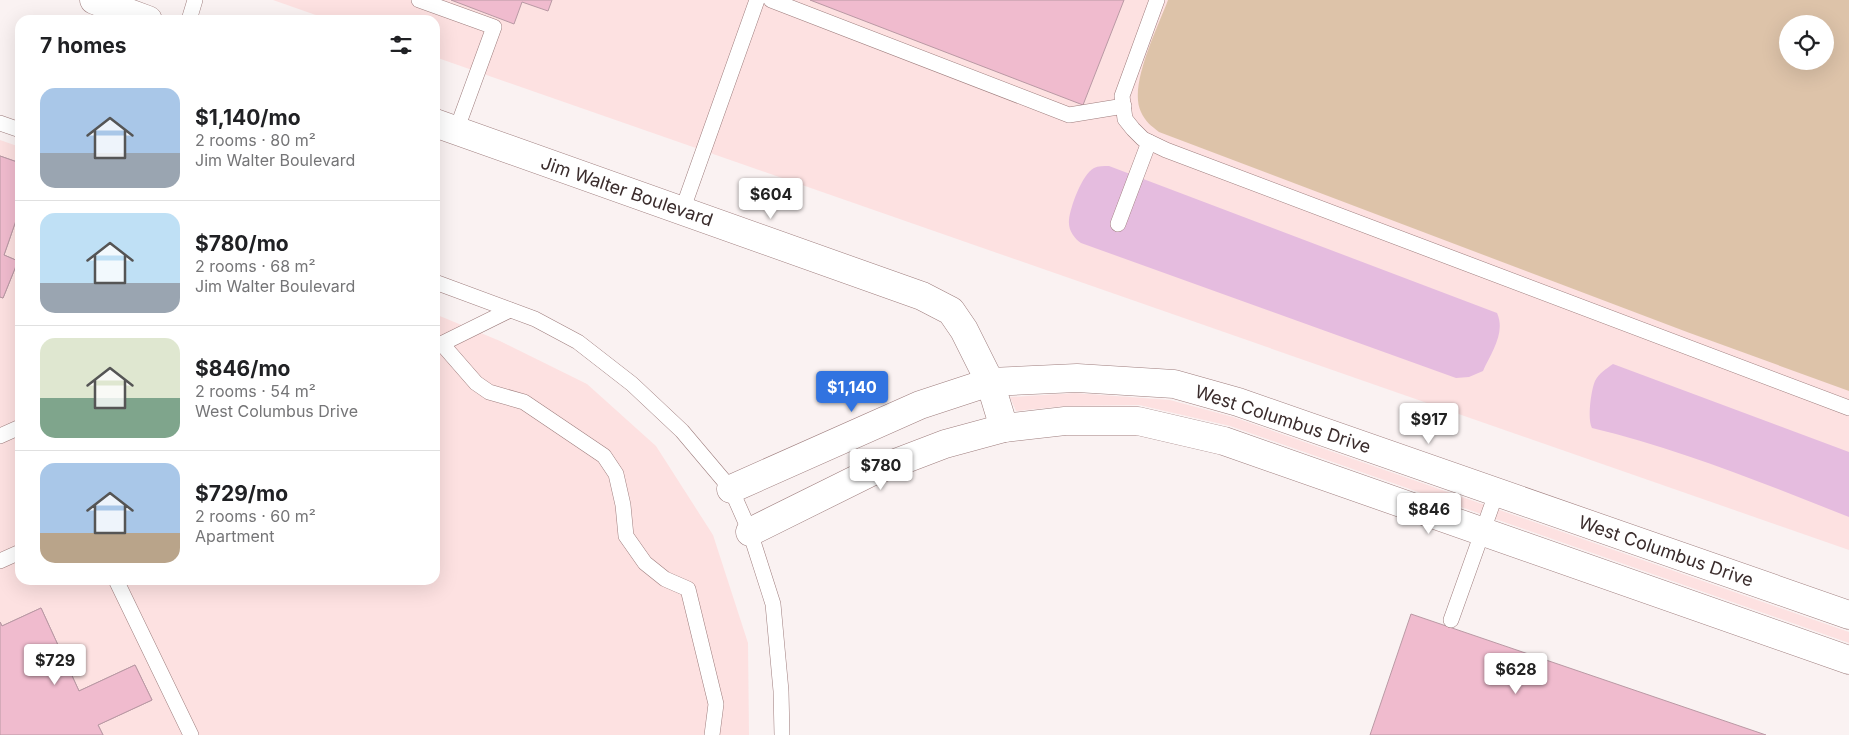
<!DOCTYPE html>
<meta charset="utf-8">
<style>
:root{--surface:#fff;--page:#f2f2f2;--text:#202124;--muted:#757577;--line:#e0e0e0;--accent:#3173e0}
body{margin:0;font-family:Inter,sans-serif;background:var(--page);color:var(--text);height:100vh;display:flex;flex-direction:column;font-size:19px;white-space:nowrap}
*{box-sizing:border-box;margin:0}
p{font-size:16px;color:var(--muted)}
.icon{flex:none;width:28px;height:28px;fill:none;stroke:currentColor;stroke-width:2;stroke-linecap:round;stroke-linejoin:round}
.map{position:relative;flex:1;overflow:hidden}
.drawer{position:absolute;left:15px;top:15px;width:425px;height:570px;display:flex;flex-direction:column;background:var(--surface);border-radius:15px;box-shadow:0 5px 20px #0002}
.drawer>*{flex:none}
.fabs{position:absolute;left:1779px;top:15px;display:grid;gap:10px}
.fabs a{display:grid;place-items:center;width:55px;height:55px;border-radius:50%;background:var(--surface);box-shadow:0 5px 20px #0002;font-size:25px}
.price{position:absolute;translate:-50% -42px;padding:0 11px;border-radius:5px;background:#fff;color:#222;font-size:16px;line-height:32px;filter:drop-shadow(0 1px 2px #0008)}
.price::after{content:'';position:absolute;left:50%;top:30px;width:15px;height:11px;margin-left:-8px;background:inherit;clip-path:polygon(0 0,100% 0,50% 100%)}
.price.active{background:var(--accent);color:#fff}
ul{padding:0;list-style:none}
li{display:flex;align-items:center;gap:15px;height:125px;padding:0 25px}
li+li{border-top:1px solid var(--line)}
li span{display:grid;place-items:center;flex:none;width:140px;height:100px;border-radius:15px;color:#555}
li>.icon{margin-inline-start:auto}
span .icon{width:60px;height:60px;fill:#fffc;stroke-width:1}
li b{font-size:21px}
h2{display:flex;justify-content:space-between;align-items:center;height:60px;padding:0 25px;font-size:21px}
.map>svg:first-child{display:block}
.built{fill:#fde1e1;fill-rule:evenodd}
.green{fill:#ddc3a9;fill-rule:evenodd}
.water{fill:#e5bcdf}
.building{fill:#f0bbce;stroke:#b999a4}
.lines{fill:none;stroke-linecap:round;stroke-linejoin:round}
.service-casing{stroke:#9e7d7d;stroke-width:16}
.minor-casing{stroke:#9e7d7d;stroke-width:29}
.service{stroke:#fff;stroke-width:15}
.minor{stroke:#fff;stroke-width:28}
.labels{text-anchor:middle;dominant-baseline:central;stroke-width:5;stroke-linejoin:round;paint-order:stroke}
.street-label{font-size:18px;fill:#3a2c2c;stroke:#fff}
</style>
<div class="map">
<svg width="1849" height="735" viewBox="0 0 1849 735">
<rect width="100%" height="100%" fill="#faf2f2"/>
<g class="built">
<path d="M273,0H1849V550L435,57V20H330ZM1788,24H1825V61H1788Z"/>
<path d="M0,140L20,147V580H435V314L500,341L587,384L656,446L713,535L748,643L749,735H0Z"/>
<path d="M1075,393L1170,400L1233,417L1849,632V643L1230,426L1139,405L1066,406L1016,411L1010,397Z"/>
</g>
<path class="green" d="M1168,0H1849V391L1687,332L1159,132C1151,126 1145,121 1141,112C1128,86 1158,27 1168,0ZM1788,24H1825V61H1788Z"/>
<g class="water">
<path d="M1109,166L1497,313C1506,333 1491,353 1483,371L1469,377L1456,378L1081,243C1074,238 1068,230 1069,220C1070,208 1082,174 1094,168C1098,166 1104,166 1109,166Z"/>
<path d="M1613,364L1849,452V517C1765,484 1680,449 1592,428C1587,420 1591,390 1595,381C1599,373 1606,369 1613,364Z"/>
</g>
<g class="building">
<path d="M451,0H552L548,11L522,2L514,24Z"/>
<path d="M810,0H1124L1083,105Z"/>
<path d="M0,156L20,163V209L4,255L18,261L3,298L0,297Z"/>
<path d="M0,156L20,163V209L4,255L18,261L3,298L0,297Z"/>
<path d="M41,608L79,691L135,665L152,700L98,725L103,735H0V622L2,626Z"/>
<path d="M41,608L79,691L135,665L152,700L98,725L103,735H0V622L2,626Z"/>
<path d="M1411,614L1766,735H1370Z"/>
</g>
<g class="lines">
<defs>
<g id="service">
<path d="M419,0L494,27L456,131"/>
<path d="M771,0L1069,115L1124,106"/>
<path d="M1157,0L1122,96L1125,119L1133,129L1143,139L1166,150L1849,408"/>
<path d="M189,20L195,0"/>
<path d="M0,123L20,130"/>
<path d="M682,211L757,0"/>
<path d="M1118,224L1149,142"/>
<path d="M435,282L535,319L578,342L632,384L682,431L731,489L750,532L773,604L781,691L782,735"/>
<path d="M442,344L476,383L489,392L524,402L604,456L616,474L623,505L626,536L645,563L665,579L688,589L716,704L712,735"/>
<path d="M435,347L510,310"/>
<path d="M0,436L20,427"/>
<path d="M0,561L20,552"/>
<path d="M116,580L191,735"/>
<path d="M1451,620L1497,491"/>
</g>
<g id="minor">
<path d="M94,0L148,20"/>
<path d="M435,123L922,296L951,311L964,330L990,382L1004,428"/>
<path d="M731,489L920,405L990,382L1077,378L1174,384L1238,402L1849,615"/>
<path d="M750,532L869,473L945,444L1004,428L1065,421H1138L1224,441L1849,660"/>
</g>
</defs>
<use href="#service" class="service-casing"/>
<use href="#minor" class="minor-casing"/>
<use href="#service" class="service"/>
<use href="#minor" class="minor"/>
</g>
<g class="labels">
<g class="street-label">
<text transform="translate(627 191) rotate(19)">Jim Walter Boulevard</text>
<text transform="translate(1283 419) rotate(18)">West Columbus Drive</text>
<text transform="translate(1666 551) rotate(19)">West Columbus Drive</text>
</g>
</g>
</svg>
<div class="fabs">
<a><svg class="icon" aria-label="locate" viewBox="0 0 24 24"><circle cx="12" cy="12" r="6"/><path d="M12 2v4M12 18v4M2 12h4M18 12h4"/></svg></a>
</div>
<b class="price" style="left:771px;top:220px">$604</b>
<b class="price active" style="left:852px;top:413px">$1,140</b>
<b class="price" style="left:1429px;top:445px">$917</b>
<b class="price" style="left:881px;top:491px">$780</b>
<b class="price" style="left:1429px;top:535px">$846</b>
<b class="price" style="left:55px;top:686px">$729</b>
<b class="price" style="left:1516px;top:695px">$628</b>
<section class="drawer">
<h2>7 homes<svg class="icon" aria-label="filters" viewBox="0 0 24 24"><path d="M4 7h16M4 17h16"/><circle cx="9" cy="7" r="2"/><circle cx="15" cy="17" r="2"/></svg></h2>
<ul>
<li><span style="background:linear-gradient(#a9c7e8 65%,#9aa5b1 0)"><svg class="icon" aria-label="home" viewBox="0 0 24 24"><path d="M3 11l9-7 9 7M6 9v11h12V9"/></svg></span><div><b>$1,140/mo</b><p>2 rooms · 80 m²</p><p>Jim Walter Boulevard</p></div></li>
<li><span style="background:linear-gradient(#bfe0f5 70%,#9aa5b1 0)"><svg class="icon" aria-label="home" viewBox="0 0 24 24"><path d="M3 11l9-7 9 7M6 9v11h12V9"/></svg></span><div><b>$780/mo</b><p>2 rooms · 68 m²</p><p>Jim Walter Boulevard</p></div></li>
<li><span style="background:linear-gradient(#dfe7d0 60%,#7fa58c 0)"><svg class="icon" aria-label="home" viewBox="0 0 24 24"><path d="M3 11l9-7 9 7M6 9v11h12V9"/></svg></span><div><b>$846/mo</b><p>2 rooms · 54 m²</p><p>West Columbus Drive</p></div></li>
<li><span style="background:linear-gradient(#a9c7e8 70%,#b9a48a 0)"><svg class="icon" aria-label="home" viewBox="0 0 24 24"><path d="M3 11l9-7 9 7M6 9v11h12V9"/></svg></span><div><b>$729/mo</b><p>2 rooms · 60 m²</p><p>Apartment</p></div></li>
</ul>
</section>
</div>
